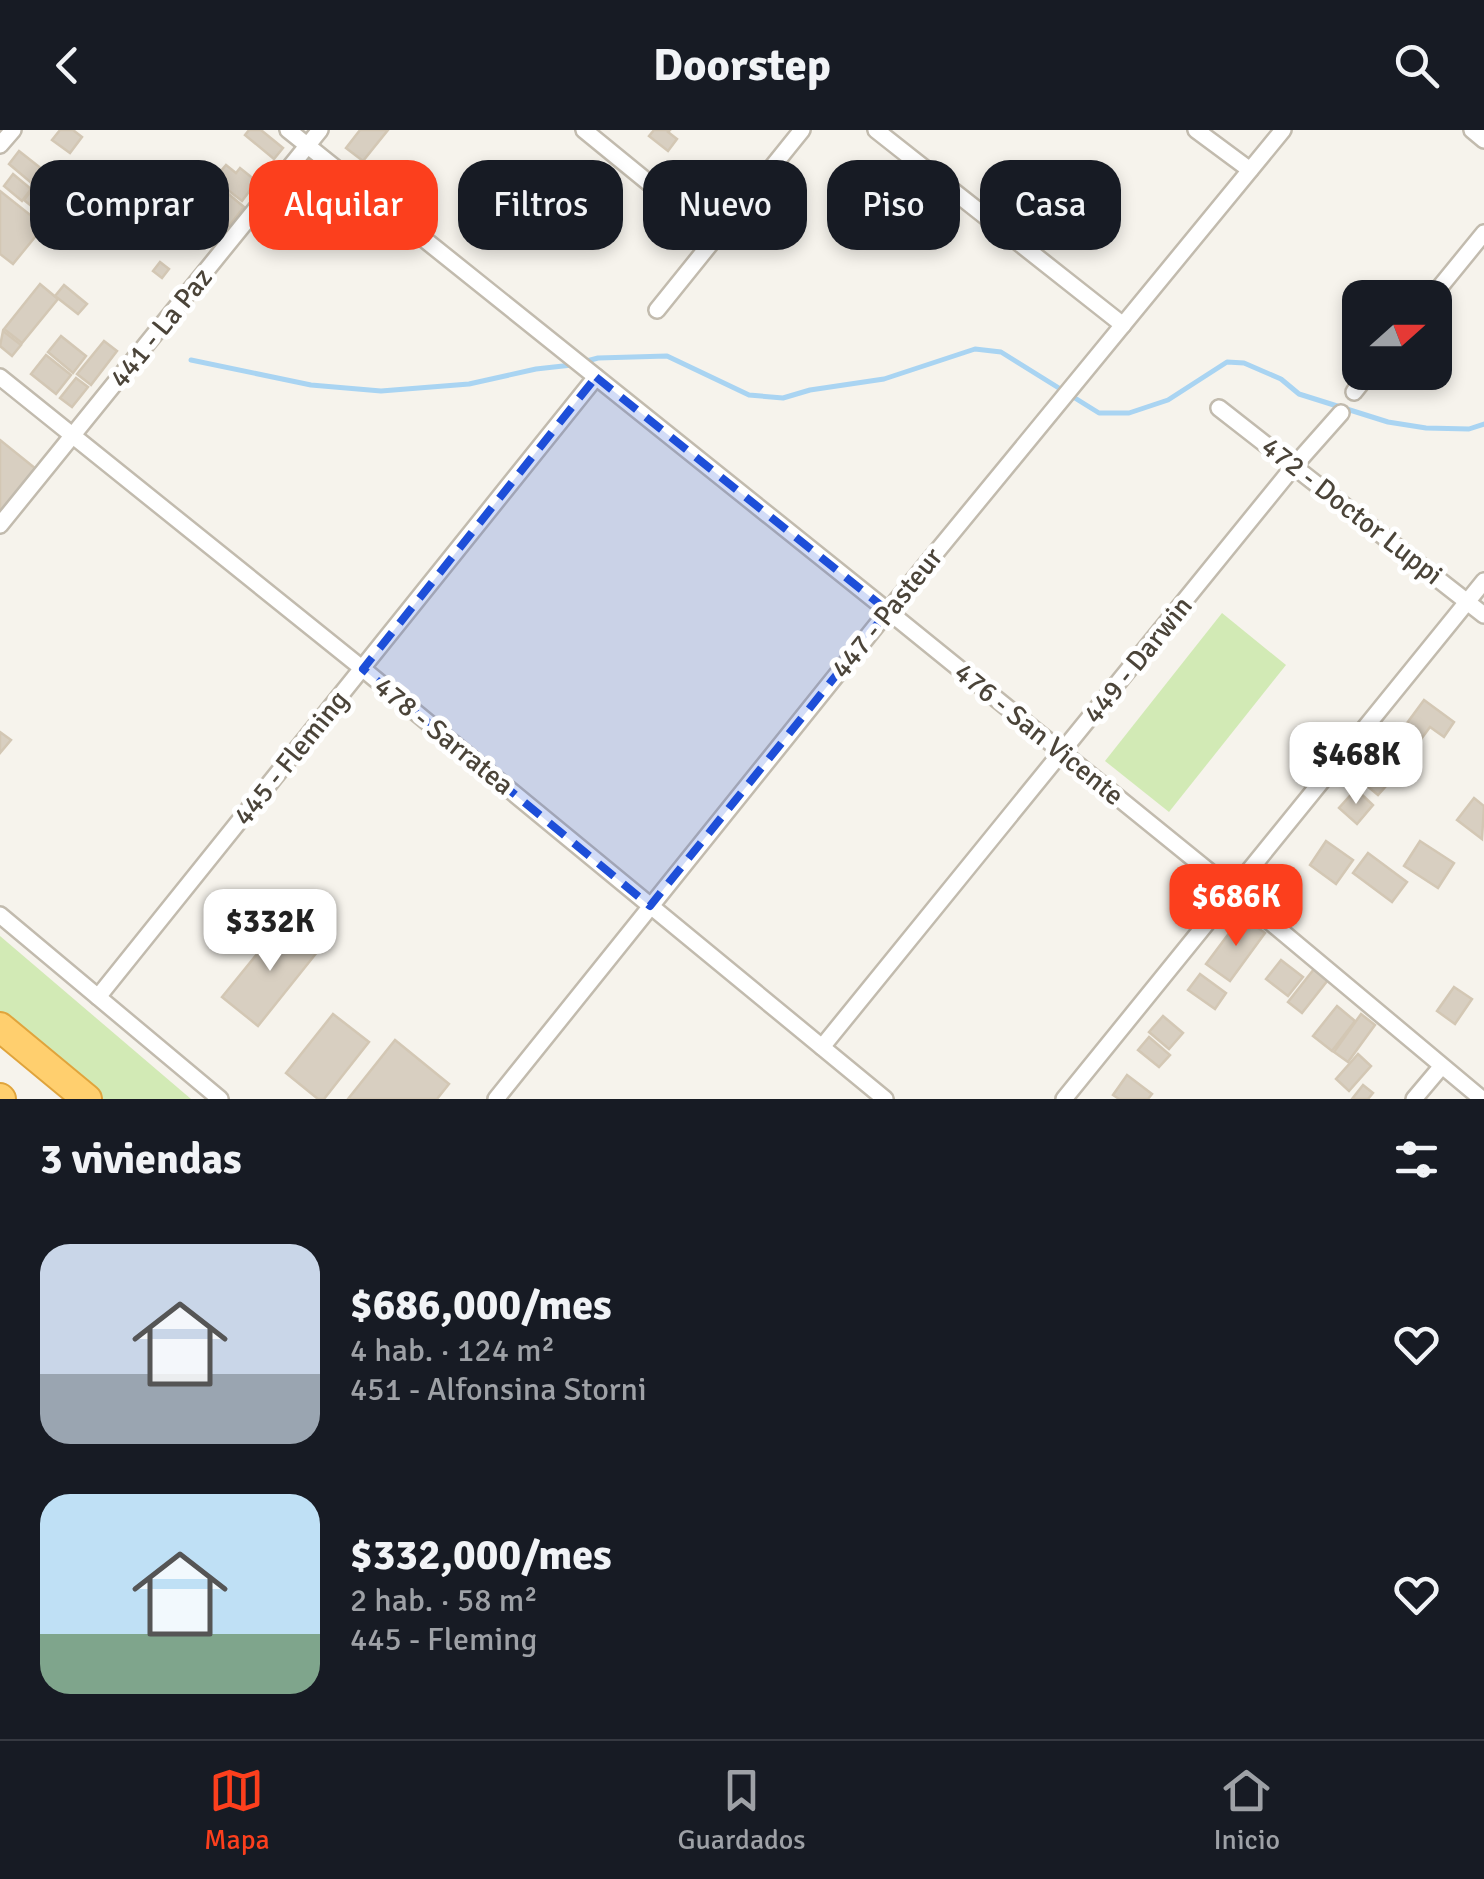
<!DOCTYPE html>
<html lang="es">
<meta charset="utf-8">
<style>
:root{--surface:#171b24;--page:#242831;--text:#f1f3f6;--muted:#9ea1a6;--line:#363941;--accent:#fc3f1d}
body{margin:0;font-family:Signika,sans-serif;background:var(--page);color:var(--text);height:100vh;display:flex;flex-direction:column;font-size:38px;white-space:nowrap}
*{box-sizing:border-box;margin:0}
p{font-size:32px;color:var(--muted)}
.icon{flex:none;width:55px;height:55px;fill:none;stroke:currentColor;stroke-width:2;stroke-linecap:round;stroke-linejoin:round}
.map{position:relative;height:969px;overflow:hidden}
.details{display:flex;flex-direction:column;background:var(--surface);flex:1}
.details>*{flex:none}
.guide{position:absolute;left:30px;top:30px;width:1425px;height:90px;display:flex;gap:20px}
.needle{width:65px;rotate:69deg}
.buttons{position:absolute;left:1342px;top:150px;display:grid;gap:20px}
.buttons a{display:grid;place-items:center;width:110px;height:110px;border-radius:20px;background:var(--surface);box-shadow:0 5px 15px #0003;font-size:50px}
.price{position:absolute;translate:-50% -85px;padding:0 22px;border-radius:20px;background:#fff;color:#222;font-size:32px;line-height:65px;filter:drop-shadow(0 2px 5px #0008)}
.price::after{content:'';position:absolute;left:50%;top:60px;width:30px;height:22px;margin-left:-15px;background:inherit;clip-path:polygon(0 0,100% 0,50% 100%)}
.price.current{background:var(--accent);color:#fff}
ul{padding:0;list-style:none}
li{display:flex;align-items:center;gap:30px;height:250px;padding:0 40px}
li span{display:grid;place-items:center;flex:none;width:280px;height:200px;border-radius:30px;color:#555}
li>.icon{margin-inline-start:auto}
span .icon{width:120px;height:120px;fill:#fffc;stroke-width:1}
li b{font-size:42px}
h2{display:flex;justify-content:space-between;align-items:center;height:120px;padding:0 40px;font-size:42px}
.tag{padding:0 35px;border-radius:30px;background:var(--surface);box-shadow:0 5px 15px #0003;font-size:35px;line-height:90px}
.tag.current{background:var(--accent);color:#fff}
header{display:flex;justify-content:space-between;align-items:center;height:130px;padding:0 40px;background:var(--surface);font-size:45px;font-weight:800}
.dock{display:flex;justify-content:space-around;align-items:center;height:140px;border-top:2px solid var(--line);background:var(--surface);font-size:28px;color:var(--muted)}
.dock a{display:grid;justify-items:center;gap:5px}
.dock .current{color:var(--accent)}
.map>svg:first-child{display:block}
.green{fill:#d2eab5}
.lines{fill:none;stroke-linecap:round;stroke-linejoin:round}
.stream{stroke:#a9d4f2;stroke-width:5}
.building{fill:#d8cfc1;stroke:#d3c7b4;stroke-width:2.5}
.street-casing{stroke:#c2bbae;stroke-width:20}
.highway-casing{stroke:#e0a43c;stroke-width:32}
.street{stroke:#fff;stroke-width:15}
.highway{stroke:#ffcf6e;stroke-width:28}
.marked{fill:#1d4ed8;fill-opacity:0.2;stroke:#1d4ed8;stroke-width:8;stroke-dasharray:20 12;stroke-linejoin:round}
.labels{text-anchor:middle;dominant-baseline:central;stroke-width:10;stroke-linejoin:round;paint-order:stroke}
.street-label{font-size:28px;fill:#4b4439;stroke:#fff}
</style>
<header><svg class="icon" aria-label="back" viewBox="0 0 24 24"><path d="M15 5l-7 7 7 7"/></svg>Doorstep<svg class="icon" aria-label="search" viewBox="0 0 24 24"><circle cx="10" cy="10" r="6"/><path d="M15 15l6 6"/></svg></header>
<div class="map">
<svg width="1484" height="969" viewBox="0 0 1484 969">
<rect width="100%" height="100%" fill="#f6f3ec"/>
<g class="green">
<path d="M1222,483L1286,535L1169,682L1105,631Z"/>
<path d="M0,806L191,969H103L0,886Z"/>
</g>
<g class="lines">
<g class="stream">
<path d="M191,230L311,255L381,261L469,254L536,239L572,235"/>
<path d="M583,232L598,228L667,226L749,265L783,268L810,260L884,249L975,219L1001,222L1099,283H1129L1168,270L1227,232L1244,233L1281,249L1299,264L1388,292L1426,298L1469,299L1484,294"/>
</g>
</g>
<g class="building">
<path d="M60,0H73L82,7L70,23L52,10Z"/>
<path d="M249,0H261L283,18L274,29L245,5Z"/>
<path d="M360,0H388L363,31L346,18Z"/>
<path d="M654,0H670L668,2L677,9L668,21L649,6Z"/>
<path d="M19,21L52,47L41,61L9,34Z"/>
<path d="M121,35L129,41L123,50L114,43Z"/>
<path d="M226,35L236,43L240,38L261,55L255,62L251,59L242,71L214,49Z"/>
<path d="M13,44L31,59L22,71L4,56Z"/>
<path d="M207,46L244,77L229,96L191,66Z"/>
<path d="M33,58L60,80L51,92L24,70Z"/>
<path d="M177,60L187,68L178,80L168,72Z"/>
<path d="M0,61L44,96L13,134L0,124Z"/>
<path d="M206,82L222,95L210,110L194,97Z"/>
<path d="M133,83L148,96L139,107L123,95Z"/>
<path d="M179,89L196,103L187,114L170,101Z"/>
<path d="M45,98L54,104L47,113L38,106Z"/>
<path d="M160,132L169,139L162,148L153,141Z"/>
<path d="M40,154L58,169L22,213L4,199Z"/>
<path d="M64,155L87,174L78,184L55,166Z"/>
<path d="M3,201L21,215L12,226L0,216Z"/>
<path d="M61,206L86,226L73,243L48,222Z"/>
<path d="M104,211L117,221L91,255L77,244Z"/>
<path d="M46,225L71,245L56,264L31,244Z"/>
<path d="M76,248L88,257L72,277L60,268Z"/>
<path d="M0,310L36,339L0,385Z"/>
<path d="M1424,570L1454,592L1444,607L1430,597L1413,620L1396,608Z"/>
<path d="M0,602L11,610L0,623Z"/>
<path d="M1378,633L1394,647L1378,665L1361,651Z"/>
<path d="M1356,659L1373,675L1357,694L1339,678Z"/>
<path d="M1474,668L1484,676L1482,709L1457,690Z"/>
<path d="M1326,711L1353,730L1336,754L1310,735Z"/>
<path d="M1420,711L1454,733L1438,758L1404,736Z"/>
<path d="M1368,723L1407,752L1392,772L1353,743Z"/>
<path d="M1242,786L1265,803L1230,851L1206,834Z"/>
<path d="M283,792L318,821L258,896L222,867Z"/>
<path d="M1281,830L1303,847L1288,866L1266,849Z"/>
<path d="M1314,839L1328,850L1302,883L1288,872Z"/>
<path d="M1200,844L1226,863L1215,879L1188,860Z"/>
<path d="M1454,857L1472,869L1455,894L1437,881Z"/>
<path d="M1337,876L1355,891L1332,921L1313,906Z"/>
<path d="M333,884L369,912L324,969H318L286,943Z"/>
<path d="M1361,884L1375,895L1348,932L1334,922Z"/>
<path d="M1163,886L1183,903L1169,919L1149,902Z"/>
<path d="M1149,907L1170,925L1159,937L1138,920Z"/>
<path d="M395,910L449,954L437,969H348Z"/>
<path d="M1358,924L1371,936L1349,961L1336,949Z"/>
<path d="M1127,945L1152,964L1148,969H1119L1113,965Z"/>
<path d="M1363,955L1373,963L1368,969H1352Z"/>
</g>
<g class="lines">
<defs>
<g id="street">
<path d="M288,0L888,481L1232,760L1482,969"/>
<path d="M584,0L715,107"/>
<path d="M876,0L1123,195"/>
<path d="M1196,0L1250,40"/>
<path d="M1472,0L1484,10"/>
<path d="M0,15L13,0"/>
<path d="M1431,168L1484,103"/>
<path d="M657,180L802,0"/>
<path d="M0,247L363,539L885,969"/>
<path d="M1354,262L1370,242"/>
<path d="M1219,278L1484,485"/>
<path d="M0,395L320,0"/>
<path d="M0,785L220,969"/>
<path d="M98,867L596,247"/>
<path d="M822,917L1294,336L1341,283"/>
<path d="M496,969L888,481L1283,0"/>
<path d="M1064,969L1484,451"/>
<path d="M1414,969L1441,937"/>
</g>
<g id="highway">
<path d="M0,897L87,969"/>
<path d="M0,968L1,969"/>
</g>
</defs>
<use href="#street" class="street-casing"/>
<use href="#highway" class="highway-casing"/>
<use href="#street" class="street"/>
<use href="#highway" class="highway"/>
</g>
<path class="marked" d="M596,247L888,481L650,776L363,539Z"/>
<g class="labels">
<g class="street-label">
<text transform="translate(161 198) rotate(-51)">441 - La Paz</text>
<text transform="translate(1352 381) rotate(38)">472 - Doctor Luppi</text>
<text transform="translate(887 483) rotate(-51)">447 - Pasteur</text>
<text transform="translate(1138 530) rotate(-51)">449 - Darwin</text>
<text transform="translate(1039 604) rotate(39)">476 - San Vicente</text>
<text transform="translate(444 606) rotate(39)">478 - Sarratea</text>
<text transform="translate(291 628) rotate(-51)">445 - Fleming</text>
</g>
</g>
</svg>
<div class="buttons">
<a><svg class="needle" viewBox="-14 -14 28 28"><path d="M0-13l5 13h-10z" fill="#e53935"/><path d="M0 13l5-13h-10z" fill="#9ea1a6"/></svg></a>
</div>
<b class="price" style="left:1356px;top:677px">$468K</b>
<b class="price current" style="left:1236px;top:819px">$686K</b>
<b class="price" style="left:270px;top:844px">$332K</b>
<div class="guide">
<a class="tag">Comprar</a>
<a class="tag current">Alquilar</a>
<a class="tag">Filtros</a>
<a class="tag">Nuevo</a>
<a class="tag">Piso</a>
<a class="tag">Casa</a>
</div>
</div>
<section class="details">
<h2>3 viviendas<svg class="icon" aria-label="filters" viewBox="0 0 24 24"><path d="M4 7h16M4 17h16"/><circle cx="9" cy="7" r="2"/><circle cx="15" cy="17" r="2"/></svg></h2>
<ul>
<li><span style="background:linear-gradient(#c9d6e8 65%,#9aa5b1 0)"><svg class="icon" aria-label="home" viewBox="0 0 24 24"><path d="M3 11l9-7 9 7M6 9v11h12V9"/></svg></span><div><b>$686,000/mes</b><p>4 hab. · 124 m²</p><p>451 - Alfonsina Storni</p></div><svg class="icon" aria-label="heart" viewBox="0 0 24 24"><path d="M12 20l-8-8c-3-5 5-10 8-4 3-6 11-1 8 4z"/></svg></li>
<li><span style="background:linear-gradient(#bfe0f5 70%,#7fa58c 0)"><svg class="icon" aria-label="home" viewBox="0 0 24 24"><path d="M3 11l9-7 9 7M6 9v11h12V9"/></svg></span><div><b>$332,000/mes</b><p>2 hab. · 58 m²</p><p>445 - Fleming</p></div><svg class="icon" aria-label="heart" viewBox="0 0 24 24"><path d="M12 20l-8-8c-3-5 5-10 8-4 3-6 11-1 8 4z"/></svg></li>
</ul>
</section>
<nav class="dock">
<a class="current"><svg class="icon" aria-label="map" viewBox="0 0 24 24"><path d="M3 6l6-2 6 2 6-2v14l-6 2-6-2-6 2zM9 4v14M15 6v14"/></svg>Mapa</a>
<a><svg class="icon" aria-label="saved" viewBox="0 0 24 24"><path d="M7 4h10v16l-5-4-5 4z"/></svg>Guardados</a>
<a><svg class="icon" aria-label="home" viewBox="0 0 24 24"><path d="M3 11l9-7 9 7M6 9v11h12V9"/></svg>Inicio</a>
</nav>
